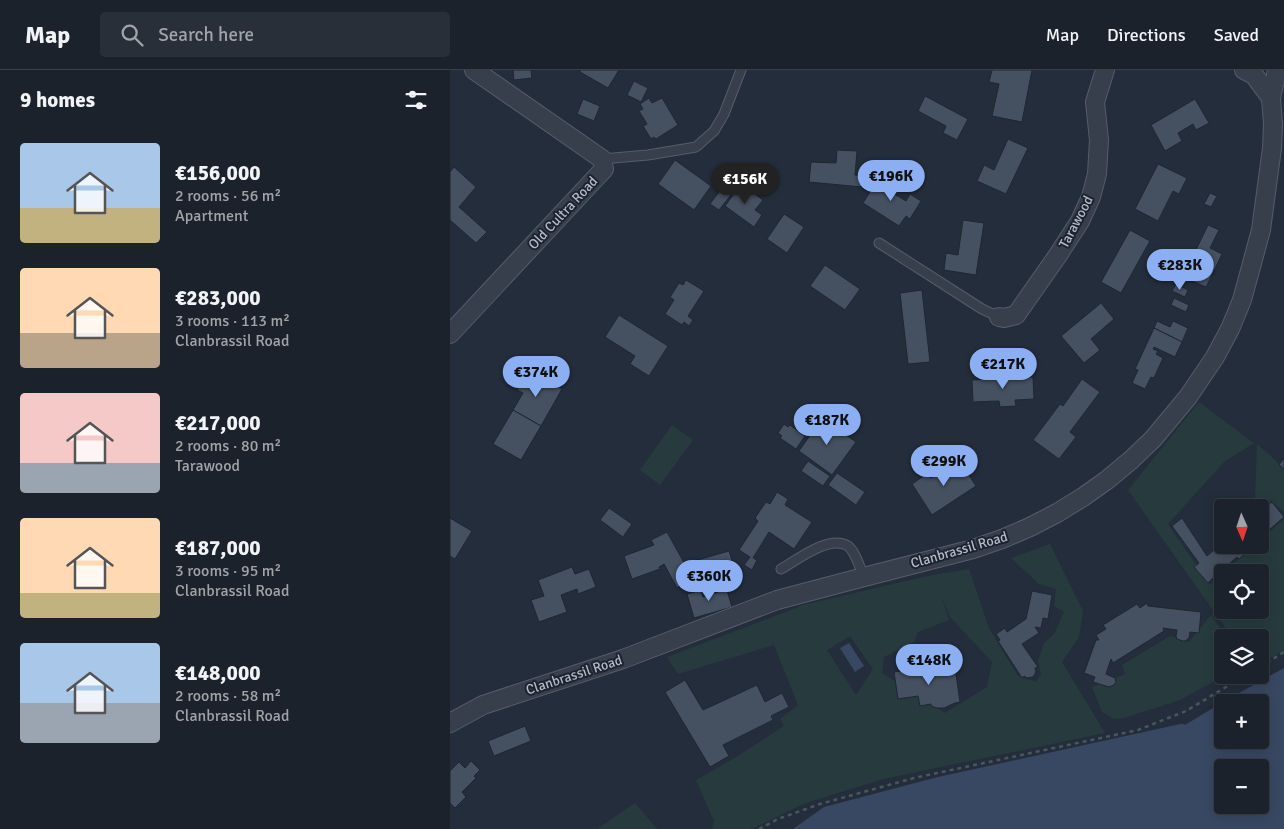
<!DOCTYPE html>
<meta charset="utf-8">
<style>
:root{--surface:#1b222c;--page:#282f38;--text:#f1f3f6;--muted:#a0a4a9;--line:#393f48;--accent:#8caff3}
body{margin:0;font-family:Signika,sans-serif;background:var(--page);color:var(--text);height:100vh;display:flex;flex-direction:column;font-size:19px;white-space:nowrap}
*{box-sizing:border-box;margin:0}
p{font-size:16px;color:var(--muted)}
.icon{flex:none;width:28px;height:28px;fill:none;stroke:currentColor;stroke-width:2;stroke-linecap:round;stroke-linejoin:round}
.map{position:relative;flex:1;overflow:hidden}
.details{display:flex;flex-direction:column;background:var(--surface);width:450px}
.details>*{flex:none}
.needle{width:32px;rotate:177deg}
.controls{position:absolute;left:764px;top:429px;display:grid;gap:10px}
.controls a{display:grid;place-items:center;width:55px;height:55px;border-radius:5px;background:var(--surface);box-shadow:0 2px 12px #0003,0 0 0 1px var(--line);font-size:25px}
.price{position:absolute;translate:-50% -42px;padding:0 11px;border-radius:18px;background:var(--accent);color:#111;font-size:16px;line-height:32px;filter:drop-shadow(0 1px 2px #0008)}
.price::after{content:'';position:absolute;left:50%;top:30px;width:15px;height:11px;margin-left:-8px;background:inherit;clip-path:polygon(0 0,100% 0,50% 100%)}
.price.active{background:#222;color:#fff}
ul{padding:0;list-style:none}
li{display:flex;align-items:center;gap:15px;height:125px;padding:0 20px}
li span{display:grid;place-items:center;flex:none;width:140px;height:100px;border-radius:5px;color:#555}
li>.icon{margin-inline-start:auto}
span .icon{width:60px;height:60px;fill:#fffc;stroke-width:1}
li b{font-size:21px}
h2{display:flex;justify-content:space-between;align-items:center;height:60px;padding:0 20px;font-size:21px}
header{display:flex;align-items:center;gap:30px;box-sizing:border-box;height:70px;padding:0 25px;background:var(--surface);border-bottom:1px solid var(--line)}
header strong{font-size:24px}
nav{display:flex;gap:28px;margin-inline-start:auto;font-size:18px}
.search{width:350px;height:45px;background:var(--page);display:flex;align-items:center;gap:12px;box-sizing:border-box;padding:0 18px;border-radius:5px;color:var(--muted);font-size:19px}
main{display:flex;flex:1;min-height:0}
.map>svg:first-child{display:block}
.green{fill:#273b3e;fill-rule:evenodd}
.water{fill:#394862;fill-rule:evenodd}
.pier{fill:#242d3b}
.building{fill:#455060;stroke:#1f2633}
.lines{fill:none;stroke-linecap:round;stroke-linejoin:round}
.service-casing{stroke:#565d6a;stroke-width:11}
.minor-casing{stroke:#565d6a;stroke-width:20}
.path{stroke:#46585c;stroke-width:2.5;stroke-dasharray:4 4;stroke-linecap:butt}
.service{stroke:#383f4c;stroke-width:9}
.minor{stroke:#383f4c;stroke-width:18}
.labels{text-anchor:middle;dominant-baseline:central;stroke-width:4;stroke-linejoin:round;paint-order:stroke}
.street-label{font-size:14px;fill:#b4bac7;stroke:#1d2431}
</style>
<header>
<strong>Map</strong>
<div class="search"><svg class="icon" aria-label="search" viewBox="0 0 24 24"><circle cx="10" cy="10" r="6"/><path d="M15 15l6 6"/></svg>Search here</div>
<nav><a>Map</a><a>Directions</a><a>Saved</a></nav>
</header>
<main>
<section class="details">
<h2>9 homes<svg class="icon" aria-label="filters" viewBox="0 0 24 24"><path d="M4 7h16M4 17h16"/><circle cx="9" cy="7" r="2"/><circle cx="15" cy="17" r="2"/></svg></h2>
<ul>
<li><span style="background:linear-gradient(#a9c7e8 65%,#c2b280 0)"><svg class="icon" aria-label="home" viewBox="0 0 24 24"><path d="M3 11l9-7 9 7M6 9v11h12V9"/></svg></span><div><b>€156,000</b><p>2 rooms · 56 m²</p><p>Apartment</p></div></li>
<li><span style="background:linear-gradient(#ffd9b3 65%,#b9a48a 0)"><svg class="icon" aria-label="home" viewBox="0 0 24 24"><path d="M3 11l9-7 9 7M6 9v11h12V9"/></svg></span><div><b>€283,000</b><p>3 rooms · 113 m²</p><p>Clanbrassil Road</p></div></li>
<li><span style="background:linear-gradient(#f6c9c9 70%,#9aa5b1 0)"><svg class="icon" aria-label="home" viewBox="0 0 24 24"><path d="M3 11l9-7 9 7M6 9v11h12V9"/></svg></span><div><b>€217,000</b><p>2 rooms · 80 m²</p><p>Tarawood</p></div></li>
<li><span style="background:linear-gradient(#ffd9b3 75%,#c2b280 0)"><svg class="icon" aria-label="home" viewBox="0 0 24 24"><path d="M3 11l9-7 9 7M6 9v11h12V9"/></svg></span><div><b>€187,000</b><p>3 rooms · 95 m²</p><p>Clanbrassil Road</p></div></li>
<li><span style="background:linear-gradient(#a9c7e8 60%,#9aa5b1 0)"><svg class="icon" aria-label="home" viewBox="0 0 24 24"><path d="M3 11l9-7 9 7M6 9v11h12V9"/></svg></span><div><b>€148,000</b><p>2 rooms · 58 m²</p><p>Clanbrassil Road</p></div></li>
</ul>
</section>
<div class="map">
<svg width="834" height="759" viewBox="0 0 834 759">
<rect width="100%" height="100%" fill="#242d3b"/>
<g class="green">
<path d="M749,332L804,373L774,392L718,454L760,515L772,504V540H810V502H774L804,475H810V470L834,449V580L810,594V568L782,567L678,420Z"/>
<path d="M222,355L243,370L210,415L190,400Z"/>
<path d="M807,374L834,398V442L820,430L810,438H803L805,433Z"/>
<path d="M600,474L633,541L629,567L612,592L655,663L433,709L356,733L301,759H262L264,751L246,710L283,689L334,656L330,649L348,635L324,575L228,604L217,587L349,537V536L482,505L519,499L539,558L568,606L586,612L591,604L588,591L594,573L604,564L614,542L604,536L606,519L589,514L561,488ZM491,525L500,547L542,592L537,617L495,643L432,603L434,587L464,572L468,562L499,550ZM400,566L423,599L406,625L377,580Z"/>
<path d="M761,545L776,567L772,568V605L767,610L730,630L674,648L664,649L652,642L642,617L675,604L672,595L720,566L739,572Z"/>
<path d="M185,733L207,759H147Z"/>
</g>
<g class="water">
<path d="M399,573L414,596L405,602L390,578Z"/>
<path d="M834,598V759H343L374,737L488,707L735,653ZM772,632H810V670H772ZM772,698H810V735H772Z"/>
</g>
<path class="pier" d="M834,595L735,655L729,652L734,651Z"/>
<g class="building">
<path d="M63,0H81L82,8L64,10Z"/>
<path d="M130,0H169L158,18L130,2Z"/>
<path d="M542,0H582L572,52L542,46L549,14L539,12Z"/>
<path d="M184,11L198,18L191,32L177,25Z"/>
<path d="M475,26L518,49L507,70L493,63L496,56L468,41Z"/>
<path d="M199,28L202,33L212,28L228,55L206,69L204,67L201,69L193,56L197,54L189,41L193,39L190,34Z"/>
<path d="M133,29L150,36L144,51L127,44Z"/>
<path d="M745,29L759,53L746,60L743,54L728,63L732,71L715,81L701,55Z"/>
<path d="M558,69L578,78L556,124L527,111L534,95L544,100Z"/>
<path d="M387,80L407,81L405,105L413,106L412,117L359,112L361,92L386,93Z"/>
<path d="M225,90L261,116L244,140L208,114Z"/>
<path d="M708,94L737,108L729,124L723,121L708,151L685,139Z"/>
<path d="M4,97L26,117L9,137L37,162L26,173L0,150V102Z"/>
<path d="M431,104L441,111L436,119L456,131L460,124L471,131L460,149L456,146L449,156L413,133Z"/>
<path d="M291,114L313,130L305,140L312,145L304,157L275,136Z"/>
<path d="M272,118L281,125L269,140L260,134Z"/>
<path d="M760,123L767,126L761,137L754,134Z"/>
<path d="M334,144L354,157L337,183L317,169Z"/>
<path d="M513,150L534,153L526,205L494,200L496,183L508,185Z"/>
<path d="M758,155L769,160L760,178L772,184L764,201L750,194L752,191L743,186Z"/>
<path d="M680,160L700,171L671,223L651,212Z"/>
<path d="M736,188L764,201L756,217L742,211L746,203L732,196Z"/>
<path d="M375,195L410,219L395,240L360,216Z"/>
<path d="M236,210L254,221L238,246L243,250L239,256L234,252L232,255L215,244L224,230L220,227L229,213L233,215Z"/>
<path d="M726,214L738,220L735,227L722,221Z"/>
<path d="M472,220L480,292L458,294L450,223Z"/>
<path d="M724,228L739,235L736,242L721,235Z"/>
<path d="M651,233L664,249L641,269L650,280L634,293L611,266Z"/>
<path d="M169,245L218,276L199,306L180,294L185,286L155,267Z"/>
<path d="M707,251L720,257L723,251L738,258L732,272L704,258Z"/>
<path d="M704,258L732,272L725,287L704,277L703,279L708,281L706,284L713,288L704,308L701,307L695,319L682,313L688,300L685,299Z"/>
<path d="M79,300L112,319L91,356L63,340L73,323L67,320Z"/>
<path d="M583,307L584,329L565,330L566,336L550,337L549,331L523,332L522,310Z"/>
<path d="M632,309L650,322L620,362L626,367L609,389L583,370L610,334L613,336Z"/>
<path d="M63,340L91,356L71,390L43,374Z"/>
<path d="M372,348L406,372L382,405L349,381Z"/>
<path d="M334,354L338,357L340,355L355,366L346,379L330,368L332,366L328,363Z"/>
<path d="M834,388V399L829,395Z"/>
<path d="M509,390L526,416L482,445L462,414L478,403L481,408Z"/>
<path d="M358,391L380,406L373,416L351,401Z"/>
<path d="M387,403L415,422L406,435L378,415Z"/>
<path d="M327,422L338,429L335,435L362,452L344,479L319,462L303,488L307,490L302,500L294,495L300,487L289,480L308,451L305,448L316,432L320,434Z"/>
<path d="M822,432L834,447L819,460L814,455L810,459V442Z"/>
<path d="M159,438L182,454L173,467L150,450Z"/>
<path d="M0,448L22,461L5,489L0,486Z"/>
<path d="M732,448L757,486L772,473V475H805L789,489L787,487L779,494L781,496L769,506L767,504L758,513L744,497L749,493L722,456Z"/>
<path d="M217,462L243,509L227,518L214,494L209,497L210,499L182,509L174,486L204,475L201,470Z"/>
<path d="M279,481L282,490L270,494L268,499L261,502L255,499L247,501L244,491Z"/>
<path d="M122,497L125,504L139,499L146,517L128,524L127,519L111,525L117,542L89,552L81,530L94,526L88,510Z"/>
<path d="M276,517L282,537L244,548L237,524L251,520L253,527L268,522L267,520Z"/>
<path d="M582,521L602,525L598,549L593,548L591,558L585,557L589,563L572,574L588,597L585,598L586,602L583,607L577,608L574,606L572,608L548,571L550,570L546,564L555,558L557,562L576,549Z"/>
<path d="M697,533L698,536L751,542L749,563L740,562L739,568L735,571H733L727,569L726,566L727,560L713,558L714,561L663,593L661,589L656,604L665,608L666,612L664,615L659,617L643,612L645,607L634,603L646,570H649L646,565L656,559L653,555L687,534L690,538Z"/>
<path d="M493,595V599L505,597L510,632L505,633L494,638H487L481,636V634L470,636L468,626L448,629L444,602Z"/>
<path d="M235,610L253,640L307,615L315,632L332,623L339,637L321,646L323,650L273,675L279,686L260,697L215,622Z"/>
<path d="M75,656L81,671L44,686L38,671Z"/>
<path d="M21,691L30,700L24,706L26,708L12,722L16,727L5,738L0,733V701L9,692L15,698Z"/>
</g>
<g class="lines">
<defs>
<g id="service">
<path d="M152,89L198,85L246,77L264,61L274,44L291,0"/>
<path d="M429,173L532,239L549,247"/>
<path d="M331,499C347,490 380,464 398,476C405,481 410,498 414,507"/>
</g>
<g id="minor">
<path d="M794,0L804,5L821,28"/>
<path d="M549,247L554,248L566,245L608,185L630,151L641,127L647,104L649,70L645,32L655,0"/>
<path d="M0,264L154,99L152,89L24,0"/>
<path d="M0,653L33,635L173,589L327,530L414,507L523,479L552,469L580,457L607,443L633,427L657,410L681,390L703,369L738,327L765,287L780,259L792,230L811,160L822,78L823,54L821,28L827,0"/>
</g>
</defs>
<use href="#service" class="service-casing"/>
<use href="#minor" class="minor-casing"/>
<g class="path">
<path d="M810,597L834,582"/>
<path d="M309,759L328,749L370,734L464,708L688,660L736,641L796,605"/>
</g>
<use href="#service" class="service"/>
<use href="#minor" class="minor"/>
</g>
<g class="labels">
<g class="street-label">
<text transform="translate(113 143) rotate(-47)">Old Cultra Road</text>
<text transform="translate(626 152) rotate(-62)">Tarawood</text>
<text transform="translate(509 480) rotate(-16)">Clanbrassil Road</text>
<text transform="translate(124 605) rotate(-18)">Clanbrassil Road</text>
</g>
</g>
</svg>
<div class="controls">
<a><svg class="needle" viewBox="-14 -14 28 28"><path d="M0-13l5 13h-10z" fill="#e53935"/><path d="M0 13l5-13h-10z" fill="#a0a4a9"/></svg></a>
<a><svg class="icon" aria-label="locate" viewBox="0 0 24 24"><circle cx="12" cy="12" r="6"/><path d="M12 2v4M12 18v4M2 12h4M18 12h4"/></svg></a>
<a><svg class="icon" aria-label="layers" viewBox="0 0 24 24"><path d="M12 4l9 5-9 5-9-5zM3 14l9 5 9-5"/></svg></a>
<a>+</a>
<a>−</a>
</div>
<b class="price" style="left:441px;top:132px">€196K</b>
<b class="price active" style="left:295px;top:135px">€156K</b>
<b class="price" style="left:730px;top:221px">€283K</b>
<b class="price" style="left:553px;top:320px">€217K</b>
<b class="price" style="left:86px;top:328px">€374K</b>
<b class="price" style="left:377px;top:376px">€187K</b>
<b class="price" style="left:494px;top:417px">€299K</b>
<b class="price" style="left:259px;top:532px">€360K</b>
<b class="price" style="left:479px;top:616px">€148K</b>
</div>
</main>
